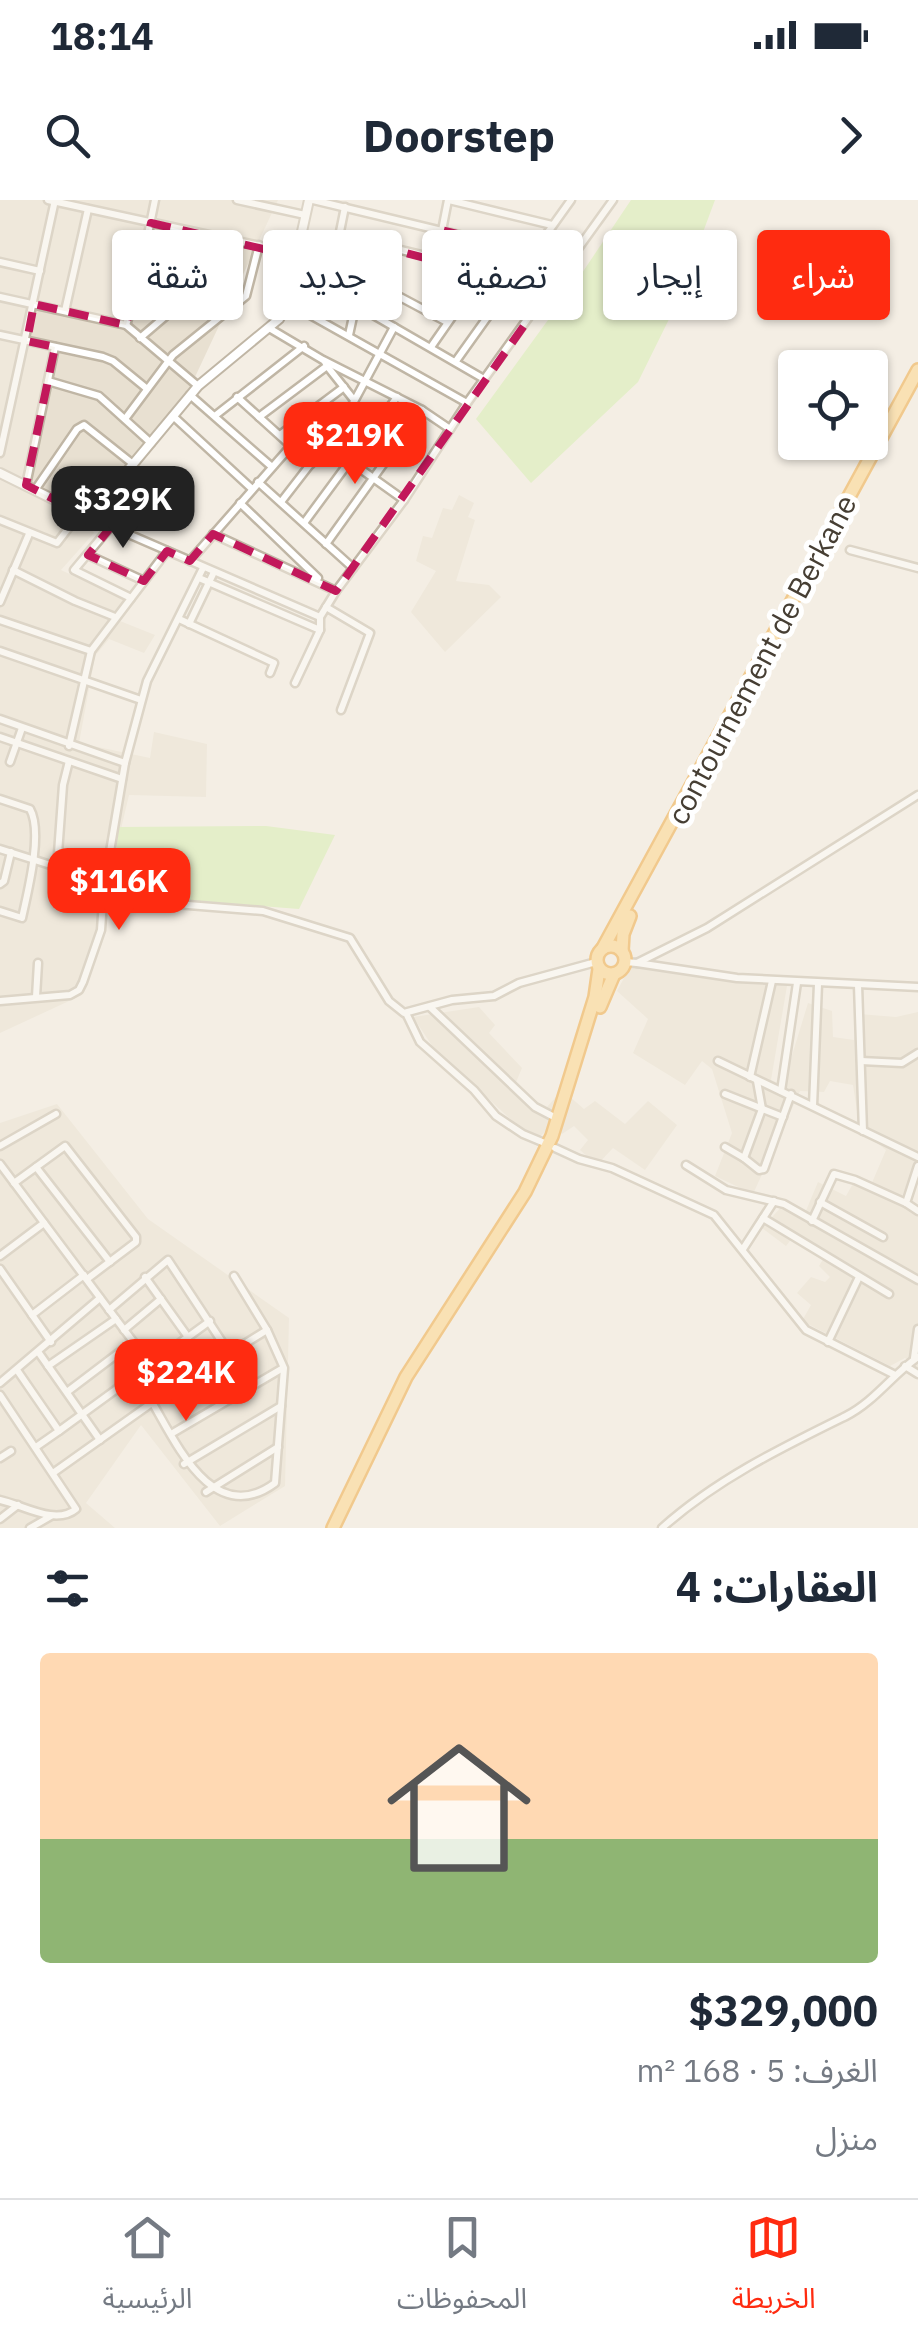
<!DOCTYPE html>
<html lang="ar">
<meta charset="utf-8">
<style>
:root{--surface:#fff;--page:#f2f2f3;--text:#1f2937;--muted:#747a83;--line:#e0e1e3;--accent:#ff2b10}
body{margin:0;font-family:"IBM Plex Sans","Noto Sans Arabic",sans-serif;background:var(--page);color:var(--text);direction:rtl;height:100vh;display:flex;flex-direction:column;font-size:38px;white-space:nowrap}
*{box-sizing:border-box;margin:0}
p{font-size:32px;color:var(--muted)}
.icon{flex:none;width:55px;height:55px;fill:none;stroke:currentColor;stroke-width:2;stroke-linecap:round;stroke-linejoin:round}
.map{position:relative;height:1328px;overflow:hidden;direction:ltr}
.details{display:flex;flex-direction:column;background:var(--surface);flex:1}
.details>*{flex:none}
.top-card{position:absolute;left:30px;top:30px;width:860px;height:90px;direction:rtl;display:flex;gap:20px}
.tools{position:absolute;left:778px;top:150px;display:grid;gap:20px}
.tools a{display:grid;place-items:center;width:110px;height:110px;border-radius:10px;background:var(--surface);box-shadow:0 2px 8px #0004;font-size:50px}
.price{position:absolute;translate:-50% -85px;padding:0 22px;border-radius:20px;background:var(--accent);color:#fff;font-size:32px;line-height:65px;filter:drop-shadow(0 2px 5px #0008)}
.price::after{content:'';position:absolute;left:50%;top:60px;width:30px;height:22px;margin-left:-15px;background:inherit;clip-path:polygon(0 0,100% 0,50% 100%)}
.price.on{background:#222;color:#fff}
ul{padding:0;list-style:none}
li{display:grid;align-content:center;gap:20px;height:530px;padding:0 40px}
li span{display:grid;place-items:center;height:310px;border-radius:10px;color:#555}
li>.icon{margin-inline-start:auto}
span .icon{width:180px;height:180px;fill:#fffc;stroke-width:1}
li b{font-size:42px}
h2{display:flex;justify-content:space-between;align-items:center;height:120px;padding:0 40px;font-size:42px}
.pill{padding:0 35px;border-radius:10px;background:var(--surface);box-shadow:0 2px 8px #0004;font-size:35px;line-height:90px}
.pill.on{background:var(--accent);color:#fff}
.status{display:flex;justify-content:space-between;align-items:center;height:70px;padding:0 50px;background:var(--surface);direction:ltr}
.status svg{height:28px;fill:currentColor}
header{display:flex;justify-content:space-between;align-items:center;height:130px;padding:0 40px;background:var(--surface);font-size:45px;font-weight:800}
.dock{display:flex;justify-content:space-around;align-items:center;height:140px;border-top:2px solid var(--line);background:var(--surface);font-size:28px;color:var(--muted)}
.dock a{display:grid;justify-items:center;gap:5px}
.dock .on{color:var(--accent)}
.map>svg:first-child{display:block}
.residential{fill:#e8e0d1}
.green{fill:#d0eda8}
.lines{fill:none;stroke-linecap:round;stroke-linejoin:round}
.minor-casing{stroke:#c0b6a5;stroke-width:11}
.tertiary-casing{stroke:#c0b6a5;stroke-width:12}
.trunk-casing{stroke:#ed9c25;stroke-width:16}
.minor{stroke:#fff;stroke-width:6}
.tertiary{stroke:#fff;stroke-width:8}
.trunk{stroke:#ffd17b;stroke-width:11}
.marked{fill:none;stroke:#c2185b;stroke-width:8;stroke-dasharray:20 12;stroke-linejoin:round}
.labels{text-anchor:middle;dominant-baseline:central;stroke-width:10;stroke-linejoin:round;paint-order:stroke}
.street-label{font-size:30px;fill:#463e33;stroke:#fff}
</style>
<div class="status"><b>18:14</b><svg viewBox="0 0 49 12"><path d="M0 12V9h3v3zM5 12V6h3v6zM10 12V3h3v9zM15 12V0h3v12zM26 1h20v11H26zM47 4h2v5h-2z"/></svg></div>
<header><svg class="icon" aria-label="forward" viewBox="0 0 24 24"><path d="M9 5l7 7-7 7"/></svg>Doorstep<svg class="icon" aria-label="search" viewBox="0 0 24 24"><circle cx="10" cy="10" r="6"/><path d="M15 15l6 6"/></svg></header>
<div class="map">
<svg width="918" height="1328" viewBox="0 0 918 1328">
<rect width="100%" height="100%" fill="#f4eee4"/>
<g class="residential">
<path d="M0,0H278L172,226L86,322L94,333L61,370L128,401L120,421L155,435L144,453L109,439L95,456L79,543L150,558L154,532L207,544L206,597L129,595L82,795L0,833Z"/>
<path d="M459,295L474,303L468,317L475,320L456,381L489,385L501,397L445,452L411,412L436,371L416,361L423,336L432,338L443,308L452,310Z"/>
<path d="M653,766L787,786L771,880L783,885L808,803L832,811L833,837L854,840L859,814L896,817L918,812V961L902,996L918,1014V1168L905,1158L890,1166L802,1121L811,1105L797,1093L811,1077L825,1082L830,1077L819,1066L825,1056L793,1037L786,1046L762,1028L784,1004L805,1013L818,982L846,996L855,980L871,985L886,950L860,930L853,885L830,881L824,892L800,891L753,994L715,976L732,933L712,869L702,861L685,885L633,853L648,819L617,791L630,767Z"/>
<path d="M479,807L495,825L489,833L522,868L514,887L540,915L562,890L584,909L595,901L625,924L648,901L677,925L645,970L613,948L597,965L580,950L588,940L574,926L562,934L553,926L534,941L433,847L413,817Z"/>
<path d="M57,904L148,1019L289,1118L285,1286L220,1326L141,1225L86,1303L115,1328H0V923Z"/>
</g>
<g class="green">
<path d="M631,0H715L675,107L638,182L531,283L476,219L580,76Z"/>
<path d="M266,626L335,635L299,709L111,694L119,627Z"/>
</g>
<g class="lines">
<defs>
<g id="minor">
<path d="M48,0L297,54"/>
<path d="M237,0L305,15"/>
<path d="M313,0L534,53"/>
<path d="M449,0L552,25"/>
<path d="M339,35L500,74L516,79L543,99"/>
<path d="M436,61L448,0"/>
<path d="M0,62L40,71"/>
<path d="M387,90L447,122"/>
<path d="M0,97L126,125L198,186"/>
<path d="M287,102L467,203"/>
<path d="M356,105L484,179"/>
<path d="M65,111L88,9"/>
<path d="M378,117L397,51"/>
<path d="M322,120L345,7"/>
<path d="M126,125L136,93L155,0"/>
<path d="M269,128L323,160L422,210L450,229"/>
<path d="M0,135L103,157L113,161L146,188"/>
<path d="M349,135L369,43"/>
<path d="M140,138L216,73L224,38"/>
<path d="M431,147L484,71"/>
<path d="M456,161L571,0"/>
<path d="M327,166L354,200"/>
<path d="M48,181L99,196L151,243"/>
<path d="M190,195L272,267"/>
<path d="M237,197L311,264"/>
<path d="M216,215L304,146"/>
<path d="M173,216L251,288"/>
<path d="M259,217L327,166L325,162"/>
<path d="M125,219L173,155L246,96L259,45"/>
<path d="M280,235L344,187"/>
<path d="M327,245L404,300"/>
<path d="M0,253L55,0"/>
<path d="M258,282L353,368"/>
<path d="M26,285L55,147"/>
<path d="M35,290L77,229L84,225L133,264"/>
<path d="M281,302L343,222L394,127"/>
<path d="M240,303L318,378"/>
<path d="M89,317L320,417"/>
<path d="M0,320L57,343L80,313"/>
<path d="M304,323L397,197"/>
<path d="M111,326L74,370L131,398"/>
<path d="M213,334L336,391"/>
<path d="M326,344L422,210"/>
<path d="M850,350L918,368"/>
<path d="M88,355L144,381"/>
<path d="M190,361L291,246"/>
<path d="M13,370L75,401L115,417"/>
<path d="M199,378L320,430"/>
<path d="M0,402L29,334"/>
<path d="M326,407L370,433L341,510"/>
<path d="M179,419L274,463L270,473"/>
<path d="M0,420L91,451"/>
<path d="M189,424L214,372"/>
<path d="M0,451L141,500"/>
<path d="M295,483L320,430V417L336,391L404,300L467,203L613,0"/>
<path d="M0,519L125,563L147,481L203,368"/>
<path d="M0,537L122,579"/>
<path d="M69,546L91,451L167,351"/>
<path d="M10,562L22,528"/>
<path d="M0,599L30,609C43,632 28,691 22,718L0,711"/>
<path d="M0,649L57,667L63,585L69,561"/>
<path d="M57,667L102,683L114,699L263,711L350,738L389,801L404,813L452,800L494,796L519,783L596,762"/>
<path d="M0,684L4,681L11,652"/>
<path d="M625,762L637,763L707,728L918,595"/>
<path d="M637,763L737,778L918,787"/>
<path d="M858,785L863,931"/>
<path d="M36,797L38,763"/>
<path d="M0,801L70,795L79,790L83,782L101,730L104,687L125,563"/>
<path d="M430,807L535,907L558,919"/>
<path d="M406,813L420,842L474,890L496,916L523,934L547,944"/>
<path d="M718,861L918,957"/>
<path d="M861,861L902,863L918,853"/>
<path d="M750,877L772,781"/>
<path d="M781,891L797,783"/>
<path d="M725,894L783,917"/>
<path d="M813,906L818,784"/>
<path d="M0,946L56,914"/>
<path d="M725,947L744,958L762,909L757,881"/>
<path d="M555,948L579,959L612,968L714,1015L806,1130L895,1175"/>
<path d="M744,958L759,970L764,969L791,894"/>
<path d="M0,964L116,1119"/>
<path d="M686,965L726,990L784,1004L918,1080"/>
<path d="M918,966L906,1003L918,1011"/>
<path d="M36,967L110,1062"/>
<path d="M14,983L65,946L136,1037V1042L87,1079"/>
<path d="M820,1002L883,1037"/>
<path d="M763,1018L889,1094"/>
<path d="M812,1021L834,974L855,980L906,1003"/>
<path d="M743,1049L774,1001"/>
<path d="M0,1056L44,1023"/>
<path d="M0,1069L51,1142"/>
<path d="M145,1077L188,1137"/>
<path d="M109,1110L168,1060L230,1154"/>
<path d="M32,1115L84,1075"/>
<path d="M124,1130L161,1099"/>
<path d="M828,1142L859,1077"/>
<path d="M39,1153L100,1240"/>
<path d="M914,1158L918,1129"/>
<path d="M48,1166L116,1119L170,1190"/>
<path d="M905,1166L918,1174"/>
<path d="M17,1170L59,1231L210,1121"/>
<path d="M0,1183L100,1098"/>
<path d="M67,1192L133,1142"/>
<path d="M0,1195L76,1309C56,1326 23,1305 0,1300"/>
<path d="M152,1202C177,1245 214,1328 275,1283L284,1168L267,1130L234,1076"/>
<path d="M171,1234L283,1168"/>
<path d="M36,1247L59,1231"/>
<path d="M0,1258L11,1251"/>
<path d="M184,1264L281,1206"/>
<path d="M53,1273L170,1190L267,1130"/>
<path d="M206,1292L278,1247"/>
<path d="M0,1319L18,1305"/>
<path d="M30,1328L51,1316"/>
<path d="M662,1328C717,1279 781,1248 846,1216C874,1202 893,1174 918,1157"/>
</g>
<path id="tertiary" d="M0,273L89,317L198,186L279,119L285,108L309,0"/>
<g id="trunk">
<circle cx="611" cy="760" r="14"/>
<path d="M603,748L918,170"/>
<path d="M622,751L623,734L630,716"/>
<path d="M600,807L614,774"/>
<path d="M333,1328L406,1177L525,992L552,936L595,797L599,769"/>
</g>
</defs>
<use href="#minor" class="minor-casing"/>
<use href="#tertiary" class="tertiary-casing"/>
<use href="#trunk" class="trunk-casing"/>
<use href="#minor" class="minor"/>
<use href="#tertiary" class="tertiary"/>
<use href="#trunk" class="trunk"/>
</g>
<path d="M0 0H918V1328H0ZM151,23L333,65L339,35L436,61L441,30L534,53L516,79L543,99L336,391L213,334L190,361L167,351L144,381L88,355L110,328L26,285L55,147L27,141L34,104L126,125Z" fill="#f4eee4" fill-opacity=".55" fill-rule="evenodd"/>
<path class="marked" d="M151,23L333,65L339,35L436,61L441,30L534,53L516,79L543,99L336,391L213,334L190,361L167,351L144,381L88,355L110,328L26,285L55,147L27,141L34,104L126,125Z"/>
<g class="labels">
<g class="street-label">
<text transform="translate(761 459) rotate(-62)">contournement de Berkane</text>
</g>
</g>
</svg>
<div class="tools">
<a><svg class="icon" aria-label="locate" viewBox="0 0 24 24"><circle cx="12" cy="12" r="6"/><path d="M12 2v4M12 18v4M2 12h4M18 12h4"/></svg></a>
</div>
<b class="price" style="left:355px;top:287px">$219K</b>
<b class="price on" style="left:123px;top:351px">$329K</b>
<b class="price" style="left:119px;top:733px">$116K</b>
<b class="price" style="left:186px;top:1224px">$224K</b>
<div class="top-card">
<a class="pill on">شراء</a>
<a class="pill">إيجار</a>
<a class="pill">تصفية</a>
<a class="pill">جديد</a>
<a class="pill">شقة</a>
</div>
</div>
<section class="details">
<h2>العقارات: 4<svg class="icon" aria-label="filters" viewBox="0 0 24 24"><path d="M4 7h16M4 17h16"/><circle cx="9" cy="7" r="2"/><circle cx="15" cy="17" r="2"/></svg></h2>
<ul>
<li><span style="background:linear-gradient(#ffd9b3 60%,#8fb573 0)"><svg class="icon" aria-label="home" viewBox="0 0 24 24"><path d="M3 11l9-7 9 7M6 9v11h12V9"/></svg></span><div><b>$329,000</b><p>الغرف: 5 · 168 m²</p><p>منزل</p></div></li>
</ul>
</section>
<nav class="dock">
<a class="on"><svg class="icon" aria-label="map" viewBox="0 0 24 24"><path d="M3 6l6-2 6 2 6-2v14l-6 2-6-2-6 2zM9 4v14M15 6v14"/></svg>الخريطة</a>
<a><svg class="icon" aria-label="saved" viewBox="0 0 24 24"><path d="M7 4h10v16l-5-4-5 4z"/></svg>المحفوظات</a>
<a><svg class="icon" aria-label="home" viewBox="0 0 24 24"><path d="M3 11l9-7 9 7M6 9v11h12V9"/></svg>الرئيسية</a>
</nav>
